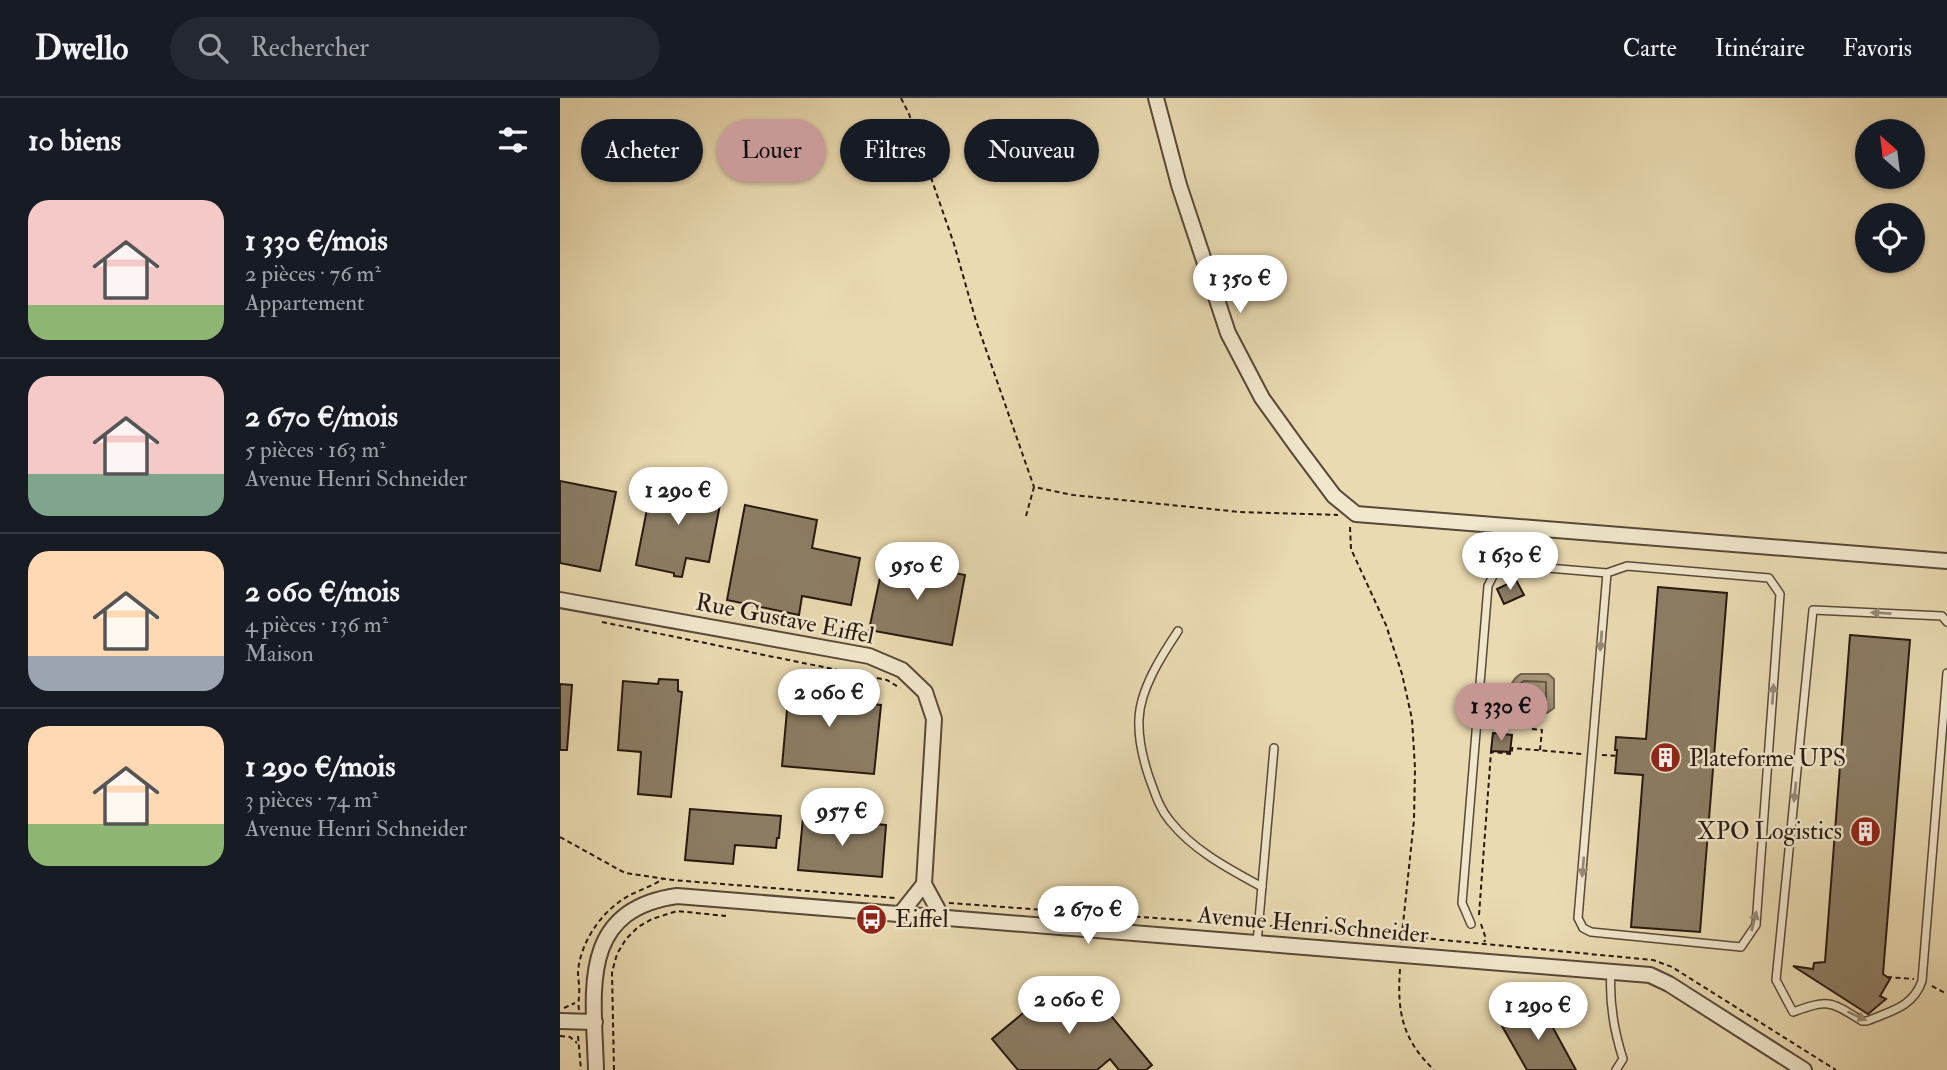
<!DOCTYPE html>
<html lang="fr">
<meta charset="utf-8">
<style>
:root{--surface:#171b24;--page:#242831;--text:#f1f3f6;--muted:#9ea1a6;--line:#363941;--accent:#c59692}
body{margin:0;font-family:"IM FELL Double Pica",serif;background:var(--page);color:var(--text);height:100vh;display:flex;flex-direction:column;font-size:26px;white-space:nowrap}
*{box-sizing:border-box;margin:0}
p{font-size:23px;color:var(--muted)}
.icon{flex:none;width:38px;height:38px;fill:none;stroke:currentColor;stroke-width:2;stroke-linecap:round;stroke-linejoin:round}
.map{position:relative;flex:1;overflow:hidden}
.details{display:flex;flex-direction:column;background:var(--surface);width:560px}
.details>*{flex:none}
.guide{position:absolute;left:21px;top:21px;width:665px;height:63px;display:flex;gap:14px}
.needle{width:46px;rotate:332deg}
.buttons{position:absolute;left:1295px;top:21px;display:grid;gap:14px}
.buttons a{display:grid;place-items:center;width:70px;height:70px;border-radius:50%;background:var(--surface);box-shadow:0 2px 5px #0004;font-size:35px}
.price{position:absolute;translate:-50% -60px;padding:0 16px;border-radius:24px;background:#fff;color:#222;font-size:23px;line-height:46px;filter:drop-shadow(0 2px 4px #0008)}
.price::after{content:'';position:absolute;left:50%;top:42px;width:21px;height:16px;margin-left:-10px;background:inherit;clip-path:polygon(0 0,100% 0,50% 100%)}
.price.on{background:var(--accent);color:#111}
ul{padding:0;list-style:none}
li{display:flex;align-items:center;gap:21px;height:175px;padding:0 28px}
li+li{border-top:2px solid var(--line)}
li span{display:grid;place-items:center;flex:none;width:196px;height:140px;border-radius:21px;color:#555}
li>.icon{margin-inline-start:auto}
span .icon{width:84px;height:84px;fill:#fffc;stroke-width:1}
li b{font-size:30px}
h2{display:flex;justify-content:space-between;align-items:center;height:84px;padding:0 28px;font-size:30px}
.pill{padding:0 24px;border-radius:32px;background:var(--surface);box-shadow:0 2px 5px #0004;font-size:24px;line-height:63px}
.pill.on{background:var(--accent);color:#111}
header{display:flex;align-items:center;gap:42px;box-sizing:border-box;height:98px;padding:0 35px;background:var(--surface);border-bottom:2px solid var(--line)}
header strong{font-size:33px}
nav{display:flex;gap:38px;margin-inline-start:auto;font-size:24px}
.search{width:490px;height:63px;background:var(--page);display:flex;align-items:center;gap:18px;box-sizing:border-box;padding:0 24px;border-radius:38px;color:var(--muted);font-size:26px}
main{display:flex;flex:1;min-height:0}
.map>svg:first-child{display:block}
.water{fill:#a8987a;stroke:#746550;stroke-width:2}
.lines{fill:none;stroke-linecap:round;stroke-linejoin:round}
.shore{stroke:#685845;stroke-width:2}
.building{fill:#8c7d64;stroke:#271810;stroke-width:2}
.service-casing{stroke:#584838;stroke-width:10}
.minor-casing{stroke:#584838;stroke-width:18}
.path{stroke:#271810;stroke-width:2;stroke-dasharray:5 3.5;stroke-linecap:butt}
.service{stroke:#f1e7cc;stroke-width:7}
.minor{stroke:#f1e7cc;stroke-width:14}
.oneway{fill:#968a77}
.labels{text-anchor:middle;dominant-baseline:central;stroke-width:5;stroke-linejoin:round;paint-order:stroke}
.street-label{font-size:24px;fill:#271810;stroke:#f1e7cc}
.poi-label{font-size:24px;fill:#271810;stroke:#f1e7cc;text-anchor:start}
</style>
<header>
<strong>Dwello</strong>
<div class="search"><svg class="icon" aria-label="search" viewBox="0 0 24 24"><circle cx="10" cy="10" r="6"/><path d="M15 15l6 6"/></svg>Rechercher</div>
<nav><a>Carte</a><a>Itinéraire</a><a>Favoris</a></nav>
</header>
<main>
<section class="details">
<h2>10 biens<svg class="icon" aria-label="filters" viewBox="0 0 24 24"><path d="M4 7h16M4 17h16"/><circle cx="9" cy="7" r="2"/><circle cx="15" cy="17" r="2"/></svg></h2>
<ul>
<li><span style="background:linear-gradient(#f6c9c9 75%,#8fb573 0)"><svg class="icon" aria-label="home" viewBox="0 0 24 24"><path d="M3 11l9-7 9 7M6 9v11h12V9"/></svg></span><div><b>1 330 €/mois</b><p>2 pièces · 76 m²</p><p>Appartement</p></div></li>
<li><span style="background:linear-gradient(#f6c9c9 70%,#7fa58c 0)"><svg class="icon" aria-label="home" viewBox="0 0 24 24"><path d="M3 11l9-7 9 7M6 9v11h12V9"/></svg></span><div><b>2 670 €/mois</b><p>5 pièces · 163 m²</p><p>Avenue Henri Schneider</p></div></li>
<li><span style="background:linear-gradient(#ffd9b3 75%,#9aa5b1 0)"><svg class="icon" aria-label="home" viewBox="0 0 24 24"><path d="M3 11l9-7 9 7M6 9v11h12V9"/></svg></span><div><b>2 060 €/mois</b><p>4 pièces · 136 m²</p><p>Maison</p></div></li>
<li><span style="background:linear-gradient(#ffd9b3 70%,#8fb573 0)"><svg class="icon" aria-label="home" viewBox="0 0 24 24"><path d="M3 11l9-7 9 7M6 9v11h12V9"/></svg></span><div><b>1 290 €/mois</b><p>3 pièces · 74 m²</p><p>Avenue Henri Schneider</p></div></li>
</ul>
</section>
<div class="map">
<svg width="1387" height="972" viewBox="0 0 1387 972">
<rect width="100%" height="100%" fill="#eadab1"/>
<filter id="stains"><feTurbulence type="fractalNoise" baseFrequency=".00286" numOctaves="4"/><feColorMatrix values="0 0 0 0 .2 0 0 0 0 .09 0 0 0 0 .02 0 0 0 .5 -.17"/></filter>
<radialGradient id="worn" r=".72"><stop offset=".6" stop-color="#630" stop-opacity="0"/><stop offset="1" stop-color="#630" stop-opacity=".3"/></radialGradient>
<path class="water" d="M961,576H988L994,581V610L987,615H955L950,609C950,596 948,583 961,576Z"/>
<g class="lines">
<path class="shore" d="M964,583L986,584V607H958C956,599 956,587 964,583Z"/>
</g>
<g class="building">
<path d="M93,381L162,396L149,464L126,460L122,479L114,478V475L76,467Z"/>
<path d="M0,383L56,394L40,473L0,465Z"/>
<path d="M185,407L257,422L252,450L300,460L291,507L242,498L239,517L167,502Z"/>
<path d="M324,461L405,477L392,547L309,532Z"/>
<path d="M956,482L964,497L944,506L937,491Z"/>
<path d="M1098,489L1167,495L1140,834L1071,829L1083,677L1055,675L1057,652H1055L1056,639L1086,641Z"/>
<path d="M1290,537L1350,542L1323,876L1330,881L1320,898L1326,901L1308,916L1233,868L1253,871L1254,865L1265,864Z"/>
<path d="M230,579L291,591L290,604L321,607L314,676L222,668Z"/>
<path d="M99,581L118,582V593L122,594L111,699L78,696L81,654L58,652L63,583L98,586Z"/>
<path d="M0,586L12,587L7,652H0Z"/>
<path d="M933,635L952,637L950,654L931,653Z"/>
<path d="M130,711L221,718L219,740H217L216,750L175,747L173,766L125,762Z"/>
<path d="M243,720L326,727L322,779L238,772Z"/>
<path d="M522,883L592,967L586,972H559L550,961L537,972H458L432,941L498,886L507,896Z"/>
<path d="M980,906L1016,972H967L942,928Z"/>
</g>
<g class="lines">
<defs>
<g id="service">
<path d="M1387,524L1382,518L1253,512L1216,882L1233,914C1269,901 1270,903 1302,923H1307C1331,913 1353,909 1362,883L1387,575"/>
<path d="M618,533C602,557 580,591 579,621C578,641 583,661 589,679C595,695 599,710 610,723C634,753 669,771 702,789"/>
<path d="M911,826L902,805L928,488L935,474L952,467L1047,475L1067,468L1209,480L1220,496L1196,827L1181,849L1031,834L1023,830L1018,820L1047,475"/>
<path d="M697,845L714,650"/>
<path d="M1051,874C1049,904 1054,933 1063,961L1056,972"/>
</g>
<g id="minor">
<path d="M596,0L619,87L668,235L702,300L738,350L774,398L796,416L1387,463"/>
<path d="M0,502L309,558L342,572L365,594L374,621L364,786"/>
<path d="M364,786L382,819"/>
<path d="M341,815L364,786"/>
<path d="M0,923L35,924"/>
<path d="M36,972C34,895 17,812 117,798L1090,877L1109,886L1244,972"/>
</g>
</defs>
<use href="#service" class="service-casing"/>
<use href="#minor" class="minor-casing"/>
<g class="path">
<path d="M341,0L349,16L394,146L416,223L474,389"/>
<path d="M466,418L474,389L513,397L680,414L778,417"/>
<path d="M790,429L791,451L826,527L842,576L852,621L855,670L854,722L841,845"/>
<path d="M42,524L327,582L340,590"/>
<path d="M972,631L982,632L980,652"/>
<path d="M1042,657L1058,658"/>
<path d="M0,739L65,775L113,782L335,800"/>
<path d="M389,805L690,827"/>
<path d="M919,817L931,654L952,656V650L1022,656"/>
<path d="M921,826L926,841L924,844"/>
<path d="M710,828L841,838L1093,862L1112,869L1276,972"/>
<path d="M840,871C837,914 842,941 874,972"/>
<path d="M1327,879L1354,881"/>
<path d="M1372,888L1387,896"/>
<path d="M4,910L15,905"/>
<path d="M19,912C18,905 19,903 19,896C20,889 18,881 18,874C20,847 38,819 59,804C72,794 89,790 103,781"/>
<path d="M0,938L10,939L17,945"/>
<path d="M18,938L21,972"/>
<path d="M54,972L52,874L57,856L66,841L78,829L92,821L117,813L165,818V816"/>
</g>
<use href="#service" class="service"/>
<use href="#minor" class="minor"/>
</g>
<defs><path id="oneway-solid" d="M-6-.8H1V-3.2L6.5 0L1 3.2V.8H-6Z" transform="scale(1.75)"/></defs>
<g class="oneway">
<use href="#oneway-solid" transform="translate(1321 515) rotate(-177)"/>
<use href="#oneway-solid" transform="translate(1041 543) rotate(95)"/>
<use href="#oneway-solid" transform="translate(1213 596) rotate(-86)"/>
<use href="#oneway-solid" transform="translate(1235 694) rotate(96)"/>
<use href="#oneway-solid" transform="translate(1023 769) rotate(95)"/>
<use href="#oneway-solid" transform="translate(1194 823) rotate(-76)"/>
<use href="#oneway-solid" transform="translate(1297 918) rotate(25)"/>
</g>
<defs>
<symbol id="building-disc" viewBox="-11 -11 22 22"><circle r="9.5" fill="#8f2418" stroke="#f1e7cc"/><path d="M-4-6H4V6H1V3H-1V6H-4ZM-2.5-4.3h1.7v1.8h-1.7ZM.8-4.3h1.7v1.8H.8ZM-2.5-1h1.7V.8h-1.7ZM.8-1h1.7V.8H.8Z" fill="#fff"/></symbol>
<symbol id="bus-disc" viewBox="-11 -11 22 22"><circle r="9.5" fill="#8f2418" stroke="#f1e7cc"/><path d="M-5-6H5V4H4V6H2V4H-2V6H-4V4H-5ZM-3.5-4V0h7V-4ZM-3.5 1.2v1.5H-2V1.2ZM2 1.2v1.5H3.5V1.2Z" fill="#fff"/></symbol>
</defs>
<g fill-rule="evenodd">
<use href="#building-disc" x="1088" y="642" width="35" height="35"/>
<use href="#building-disc" x="1288" y="716" width="35" height="35"/>
<use href="#bus-disc" x="294" y="804" width="35" height="35"/>
</g>
<g class="labels">
<g class="street-label">
<text transform="translate(225 521) rotate(11)">Rue Gustave Eiffel</text>
<text transform="translate(753 827) rotate(5)">Avenue Henri Schneider</text>
</g>
<g class="poi-label">
<text x="1129" y="660">Plateforme UPS</text>
<text x="1282" y="733" text-anchor="end">XPO Logistics</text>
<text x="335" y="821">Eiffel</text>
</g>
</g>
<rect width="100%" height="100%" filter="url(#stains)"/>
<rect width="100%" height="100%" fill="url(#worn)"/>
</svg>
<div class="buttons">
<a><svg class="needle" viewBox="-14 -14 28 28"><path d="M0-13l5 13h-10z" fill="#e53935"/><path d="M0 13l5-13h-10z" fill="#9ea1a6"/></svg></a>
<a><svg class="icon" aria-label="locate" viewBox="0 0 24 24"><circle cx="12" cy="12" r="6"/><path d="M12 2v4M12 18v4M2 12h4M18 12h4"/></svg></a>
</div>
<b class="price" style="left:680px;top:217px">1 350 €</b>
<b class="price" style="left:118px;top:429px">1 290 €</b>
<b class="price" style="left:950px;top:494px">1 630 €</b>
<b class="price" style="left:357px;top:504px">950 €</b>
<b class="price" style="left:269px;top:631px">2 060 €</b>
<b class="price on" style="left:941px;top:645px">1 330 €</b>
<b class="price" style="left:282px;top:750px">957 €</b>
<b class="price" style="left:528px;top:848px">2 670 €</b>
<b class="price" style="left:509px;top:938px">2 060 €</b>
<b class="price" style="left:978px;top:944px">1 290 €</b>
<div class="guide">
<a class="pill">Acheter</a>
<a class="pill on">Louer</a>
<a class="pill">Filtres</a>
<a class="pill">Nouveau</a>
</div>
</div>
</main>
